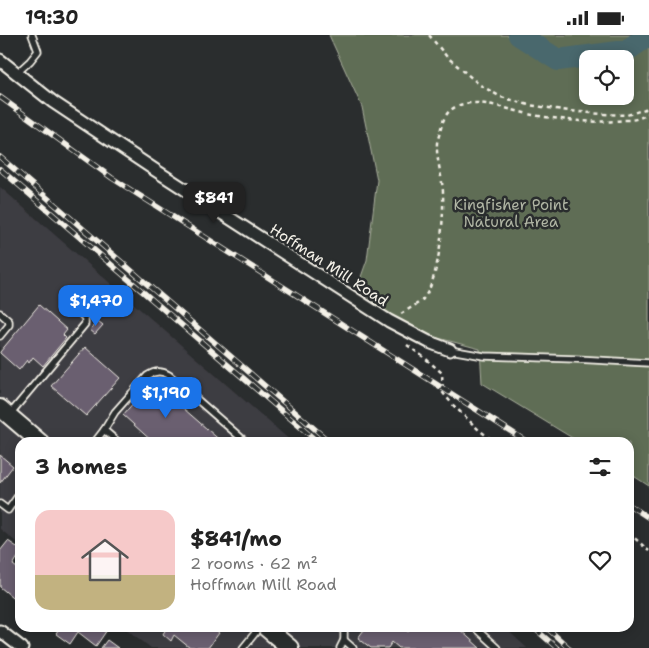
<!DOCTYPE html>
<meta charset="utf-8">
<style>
:root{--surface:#fff;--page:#f6f6f6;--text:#222;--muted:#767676;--accent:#1a73e8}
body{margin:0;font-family:"Shantell Sans",sans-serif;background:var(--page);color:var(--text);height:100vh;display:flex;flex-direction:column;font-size:19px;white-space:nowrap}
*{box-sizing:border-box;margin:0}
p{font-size:16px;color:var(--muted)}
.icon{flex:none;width:28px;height:28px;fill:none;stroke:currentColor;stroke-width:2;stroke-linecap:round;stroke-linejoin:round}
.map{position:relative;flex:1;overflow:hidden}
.sheet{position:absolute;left:15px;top:402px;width:619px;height:195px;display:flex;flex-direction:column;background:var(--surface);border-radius:15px;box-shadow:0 2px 12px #0003}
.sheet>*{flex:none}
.controls{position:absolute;left:579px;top:15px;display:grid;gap:10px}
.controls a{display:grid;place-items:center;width:55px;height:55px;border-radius:10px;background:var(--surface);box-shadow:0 2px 12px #0003;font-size:25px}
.price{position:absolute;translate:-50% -42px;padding:0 11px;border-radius:10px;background:var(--accent);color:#fff;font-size:16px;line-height:32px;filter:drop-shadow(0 1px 2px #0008)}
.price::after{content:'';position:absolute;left:50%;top:30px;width:15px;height:11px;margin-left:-8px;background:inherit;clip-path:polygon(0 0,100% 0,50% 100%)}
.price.current{background:#222;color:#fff}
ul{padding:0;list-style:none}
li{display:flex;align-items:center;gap:15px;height:125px;padding:0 20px}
li span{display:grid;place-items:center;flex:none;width:140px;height:100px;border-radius:15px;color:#555}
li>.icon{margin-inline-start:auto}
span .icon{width:60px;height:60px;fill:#fffc;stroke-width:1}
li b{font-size:21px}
h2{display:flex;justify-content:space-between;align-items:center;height:60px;padding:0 20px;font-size:21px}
.status{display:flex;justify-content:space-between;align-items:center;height:35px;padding:0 25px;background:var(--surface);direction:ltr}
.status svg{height:14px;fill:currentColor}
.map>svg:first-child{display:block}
.built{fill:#3e3c42}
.green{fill:#5f6d54;stroke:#aaaf9e;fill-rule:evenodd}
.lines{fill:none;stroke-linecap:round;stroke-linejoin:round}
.river{stroke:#4a686d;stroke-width:22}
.building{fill:#6b5f6f;stroke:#f4f1e8}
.lane-casing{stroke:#f4f1e8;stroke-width:9}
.street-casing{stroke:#f4f1e8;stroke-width:15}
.secondary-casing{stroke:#f4f1e8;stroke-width:20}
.path{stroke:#f4f1e8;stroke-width:2.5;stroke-dasharray:4 4;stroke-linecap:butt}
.lane{stroke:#2a2d2e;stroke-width:5.5}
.street{stroke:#2a2d2e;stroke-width:11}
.secondary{stroke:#2a2d2e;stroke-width:16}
.rail-casing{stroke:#f4f1e8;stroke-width:5.5}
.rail{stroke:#2a2d2e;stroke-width:4;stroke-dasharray:11;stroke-linecap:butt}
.labels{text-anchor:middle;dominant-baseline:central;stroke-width:5;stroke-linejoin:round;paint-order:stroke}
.park-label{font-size:15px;fill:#b1b6a5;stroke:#2a2d2e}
.street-label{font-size:15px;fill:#f4f1e8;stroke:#2a2d2e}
</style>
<div class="status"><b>19:30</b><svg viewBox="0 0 49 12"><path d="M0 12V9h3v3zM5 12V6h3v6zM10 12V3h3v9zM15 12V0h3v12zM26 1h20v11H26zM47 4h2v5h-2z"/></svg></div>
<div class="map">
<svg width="649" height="613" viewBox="0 0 649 613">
<rect width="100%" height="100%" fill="#2a2d2e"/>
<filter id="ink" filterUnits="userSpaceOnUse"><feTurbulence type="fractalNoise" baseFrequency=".02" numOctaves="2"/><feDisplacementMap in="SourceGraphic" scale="10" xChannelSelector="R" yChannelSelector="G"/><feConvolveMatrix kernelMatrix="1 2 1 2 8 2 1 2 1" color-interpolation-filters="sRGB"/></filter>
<g filter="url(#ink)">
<g class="built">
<path d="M0,152L292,407L20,408V510L0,494Z"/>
<path d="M504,592L527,613H151L125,593Z"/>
</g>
<path class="green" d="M329,0H649V451L629,438V408L579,407L482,348L480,314L431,301L389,279L357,253L367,225L377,145L362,72ZM588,24H625V61H588Z"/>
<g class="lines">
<path class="river" d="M519,0L558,25L626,16L649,0"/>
</g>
<g class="building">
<path d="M39,270L67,295L63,300L66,303L43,331L33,322L29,328L27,325L19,335L0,318V317Z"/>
<path d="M98,286L103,290L95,299L90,295Z"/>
<path d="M85,312L120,343L86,381L51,351Z"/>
<path d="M152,346L223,408H154L123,380Z"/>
<path d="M0,420L13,431L0,448Z"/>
<path d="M8,506L20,514V519L13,530L20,535V561L17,566L0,552V516Z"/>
<path d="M61,592H103L107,595L96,611L78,597L70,609L56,599Z"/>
<path d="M167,592H212L219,598L208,613H190L174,600L171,606L163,599Z"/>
<path d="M366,592H404L408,597L412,592H457L480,613H399L392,607L388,613H371L358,603Z"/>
<path d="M107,605L118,613H101Z"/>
</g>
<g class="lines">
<defs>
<g id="lane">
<path d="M17,38L30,26L38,16L32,0"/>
<path d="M0,278L9,286V290L0,301"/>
<path d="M450,315L484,321L576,324L649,328"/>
<path d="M10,379L85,289V283L67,265"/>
<path d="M104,395L115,377L147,341C154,336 161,335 169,340L247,408"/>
<path d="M94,408L104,395L119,408"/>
<path d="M0,469L8,475L20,458"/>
<path d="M474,592L497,613"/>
<path d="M344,605L353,613"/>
<path d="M243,613L260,592"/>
<path d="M340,613L344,605V592"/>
</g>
<g id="street">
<path d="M0,25L53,67L155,135L389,286L429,307L450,315"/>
<path d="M0,596L22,613"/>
</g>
<g id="secondary">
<path d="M0,373L41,408"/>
<path d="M265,592L290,613"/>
</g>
</defs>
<use href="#lane" class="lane-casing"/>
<use href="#street" class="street-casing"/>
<use href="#secondary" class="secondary-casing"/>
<g class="path">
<path d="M429,0L447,22L480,50L501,62L529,70L569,76L602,79L627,80L645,74L649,71"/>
<path d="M401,279C408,274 417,270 423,264C440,244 444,183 443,157C442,140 436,124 437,108C438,103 440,98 441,93C443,85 446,78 452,74C472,59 511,76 533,80C563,85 594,89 624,85C629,85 634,85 639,83C642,82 646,80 649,78"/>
<path d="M407,310L425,323L442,338L443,358L454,371L479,395L496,408"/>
<path d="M629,498L649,516"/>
</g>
<use href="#lane" class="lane"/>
<use href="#street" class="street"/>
<use href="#secondary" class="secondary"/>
<defs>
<g id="rail">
<path d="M0,62L112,143L529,408"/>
<path d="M0,122L331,408"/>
<path d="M0,134L319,408"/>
<path d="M629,470L649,483"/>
<path d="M533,592L557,613"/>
<path d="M546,592L569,613"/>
</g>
</defs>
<use href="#rail" class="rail-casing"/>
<use href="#rail" class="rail"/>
</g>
</g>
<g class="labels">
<g class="park-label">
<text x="511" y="170">Kingfisher Point<tspan x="511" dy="17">Natural Area</tspan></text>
</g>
<g class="street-label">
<text transform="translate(329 230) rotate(33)">Hoffman Mill Road</text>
</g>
</g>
</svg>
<div class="controls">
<a><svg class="icon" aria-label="locate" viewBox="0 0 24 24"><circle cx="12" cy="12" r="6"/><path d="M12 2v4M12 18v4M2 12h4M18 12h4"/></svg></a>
</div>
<b class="price current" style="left:214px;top:189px">$841</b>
<b class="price" style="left:96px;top:292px">$1,470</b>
<b class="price" style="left:166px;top:384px">$1,190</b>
<section class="sheet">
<h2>3 homes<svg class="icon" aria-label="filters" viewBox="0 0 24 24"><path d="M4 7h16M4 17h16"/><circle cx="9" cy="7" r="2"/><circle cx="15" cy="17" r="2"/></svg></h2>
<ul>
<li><span style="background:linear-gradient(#f6c9c9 65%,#c2b280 0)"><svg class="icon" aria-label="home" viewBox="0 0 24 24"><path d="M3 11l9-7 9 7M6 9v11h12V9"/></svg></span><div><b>$841/mo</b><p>2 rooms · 62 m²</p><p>Hoffman Mill Road</p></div><svg class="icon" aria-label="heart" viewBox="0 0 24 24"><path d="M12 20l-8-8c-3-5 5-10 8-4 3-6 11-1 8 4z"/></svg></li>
</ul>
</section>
</div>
